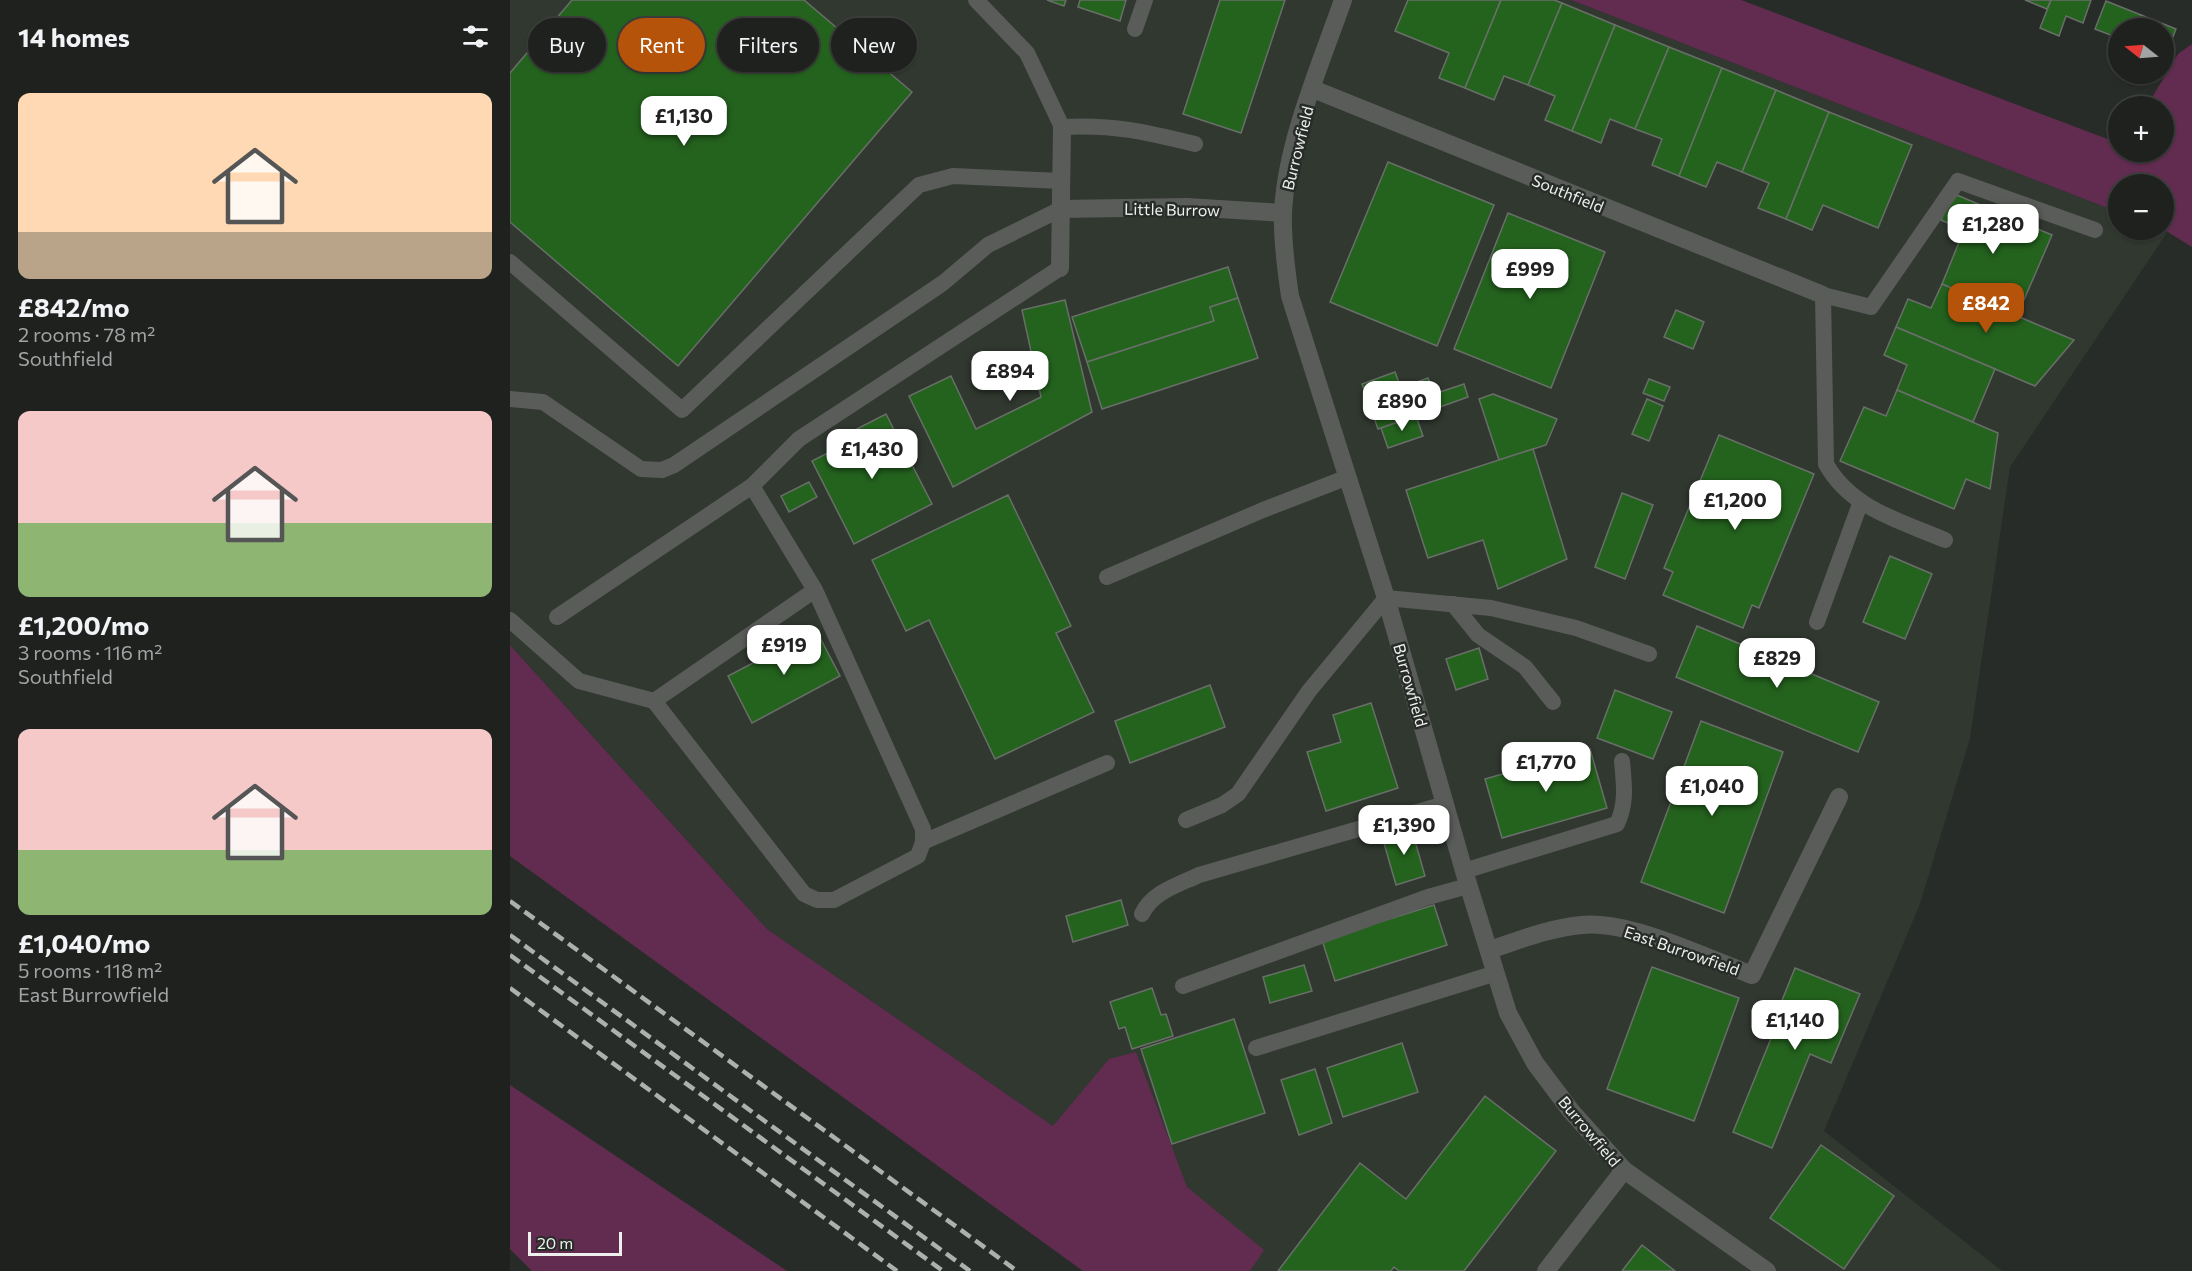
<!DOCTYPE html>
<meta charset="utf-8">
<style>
:root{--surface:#1e211e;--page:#2b2e2b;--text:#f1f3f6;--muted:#a1a3a4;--line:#3c3e3c;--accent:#b45309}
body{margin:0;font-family:Commissioner,sans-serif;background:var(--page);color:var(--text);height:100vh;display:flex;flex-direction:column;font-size:22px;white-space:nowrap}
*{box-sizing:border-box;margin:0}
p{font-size:20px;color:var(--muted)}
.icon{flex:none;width:33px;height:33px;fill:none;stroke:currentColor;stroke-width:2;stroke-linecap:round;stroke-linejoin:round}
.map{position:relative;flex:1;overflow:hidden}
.side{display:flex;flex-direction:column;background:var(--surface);width:510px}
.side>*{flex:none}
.banner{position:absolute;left:18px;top:18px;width:570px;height:54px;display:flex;gap:12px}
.needle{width:39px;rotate:287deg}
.controls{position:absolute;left:1598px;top:18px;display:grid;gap:12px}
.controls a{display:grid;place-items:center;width:66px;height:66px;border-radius:50%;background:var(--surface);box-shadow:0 2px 4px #0004,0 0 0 2px var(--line);font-size:30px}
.scale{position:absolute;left:18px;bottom:15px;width:94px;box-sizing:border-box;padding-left:6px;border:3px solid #edf0ed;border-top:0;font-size:16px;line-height:21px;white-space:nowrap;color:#edf0ed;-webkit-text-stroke:4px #282c28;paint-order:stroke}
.price{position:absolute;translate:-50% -51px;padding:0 14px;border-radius:12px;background:#fff;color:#222;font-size:20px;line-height:39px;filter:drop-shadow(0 2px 3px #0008)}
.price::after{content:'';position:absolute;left:50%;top:36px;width:18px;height:14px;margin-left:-9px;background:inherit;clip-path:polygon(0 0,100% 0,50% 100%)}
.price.active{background:var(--accent);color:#fff}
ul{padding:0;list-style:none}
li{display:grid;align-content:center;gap:12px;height:318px;padding:0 18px}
li span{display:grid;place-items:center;height:186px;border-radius:12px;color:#555}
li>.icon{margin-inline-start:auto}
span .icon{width:108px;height:108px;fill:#fffc;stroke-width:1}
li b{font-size:26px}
h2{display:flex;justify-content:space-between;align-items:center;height:72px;padding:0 18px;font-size:26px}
.chip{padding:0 21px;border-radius:27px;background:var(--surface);box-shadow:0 2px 4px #0004,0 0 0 2px var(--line);font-size:21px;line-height:54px}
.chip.active{background:var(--accent);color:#fff}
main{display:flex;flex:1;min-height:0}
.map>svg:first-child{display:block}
.built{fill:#30382f}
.green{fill:#612c50}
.building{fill:#24631e;stroke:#6a6e6a;stroke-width:1.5}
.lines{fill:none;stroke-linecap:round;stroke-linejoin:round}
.lane{stroke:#5a5c5a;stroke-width:16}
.street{stroke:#5a5c5a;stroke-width:18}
.rail{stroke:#adb0ad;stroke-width:4.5;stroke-dasharray:12 6;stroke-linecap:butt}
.labels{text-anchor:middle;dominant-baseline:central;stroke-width:5;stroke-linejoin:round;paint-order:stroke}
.street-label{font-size:16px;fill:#edf0ed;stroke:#282c28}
</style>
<main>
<section class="side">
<h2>14 homes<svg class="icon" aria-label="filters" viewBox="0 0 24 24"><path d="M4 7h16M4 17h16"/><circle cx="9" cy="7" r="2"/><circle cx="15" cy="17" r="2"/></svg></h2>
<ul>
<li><span style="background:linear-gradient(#ffd9b3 75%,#b9a48a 0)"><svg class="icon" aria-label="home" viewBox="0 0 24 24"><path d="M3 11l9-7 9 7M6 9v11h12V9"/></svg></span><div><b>£842/mo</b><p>2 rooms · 78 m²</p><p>Southfield</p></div></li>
<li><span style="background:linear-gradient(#f6c9c9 60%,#8fb573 0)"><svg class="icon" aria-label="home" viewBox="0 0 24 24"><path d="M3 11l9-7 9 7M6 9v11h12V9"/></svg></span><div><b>£1,200/mo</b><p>3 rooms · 116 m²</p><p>Southfield</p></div></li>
<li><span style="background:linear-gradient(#f6c9c9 65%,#8fb573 0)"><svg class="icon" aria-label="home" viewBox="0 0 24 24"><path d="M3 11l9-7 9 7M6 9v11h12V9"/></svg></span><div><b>£1,040/mo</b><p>5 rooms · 118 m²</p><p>East Burrowfield</p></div></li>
</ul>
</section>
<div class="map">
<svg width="1682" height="1271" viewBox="0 0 1682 1271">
<rect width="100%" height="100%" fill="#282c28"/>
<path class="built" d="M0,0H1061L1608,212V230L1658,231L1500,467L1460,738L1410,904L1314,1131L1492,1271H727L543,1126L257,929L0,645Z"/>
<g class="green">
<path d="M1061,0H1231L1608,143V152H1653V106H1637L1668,54L1682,44V247L1653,229V184H1608V212Z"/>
<path d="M0,645L257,929L543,1126L599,1059L626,1052L677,1187L754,1250L740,1271H573L0,856Z"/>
<path d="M0,1085L277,1271H22L0,1249Z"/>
</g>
<g class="building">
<path d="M62,0H294L402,92L168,366L0,222V73Z"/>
<path d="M537,0H556L554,6Z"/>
<path d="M570,0H616L610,21L568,7Z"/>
<path d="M710,0H775L731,133L673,114Z"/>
<path d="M898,0H991L955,88L929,78L939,53L885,31Z"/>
<path d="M991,0H1044L1052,3L1018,85L994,76L984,100L955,88Z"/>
<path d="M1515,0H1541L1537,9Z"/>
<path d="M1541,0H1581L1573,23L1556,16L1549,36L1530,28Z"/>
<path d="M1596,1L1631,15L1626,28H1608V38L1585,29Z"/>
<path d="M1052,3L1105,25L1062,131L1035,120L1045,96L1018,85Z"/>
<path d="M1631,15L1666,29L1655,57L1653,56V28H1626Z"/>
<path d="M1105,25L1159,47L1125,129L1100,119L1091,143L1062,131Z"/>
<path d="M1159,47L1212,68L1169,176L1142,165L1152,139L1125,129Z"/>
<path d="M1212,68L1266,90L1232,172L1207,162L1196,187L1169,176Z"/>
<path d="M1266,90L1319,112L1276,219L1248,208L1259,183L1232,172Z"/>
<path d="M1319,112L1402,145L1368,228L1313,205L1302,230L1276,219Z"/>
<path d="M878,162L984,205L927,346L820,302Z"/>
<path d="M1442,193L1542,235L1507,316L1432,284L1454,230L1431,220Z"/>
<path d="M998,213L1095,252L1041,388L944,349Z"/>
<path d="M718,267L728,298L700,307L704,321L577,362L562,317Z"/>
<path d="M1432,284L1507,316L1564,340L1525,386L1386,327L1398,299L1421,308Z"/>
<path d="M728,298L748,358L592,409L577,362L704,321L700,307Z"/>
<path d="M555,300L582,412L443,487L399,396L441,376L466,429L531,397L512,310Z"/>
<path d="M1166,310L1194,322L1183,349L1154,337Z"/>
<path d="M1386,327L1485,369L1463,422L1387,390L1397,365L1374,355Z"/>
<path d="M885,372L891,388L918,378L924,394L954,384L958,397L868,429L852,384Z"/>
<path d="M1139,379L1160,387L1154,401L1133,393Z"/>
<path d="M1387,390L1488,433L1480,489L1456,479L1444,509L1330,461L1354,407L1376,416Z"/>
<path d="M983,394L1047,419L1036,445L989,460L969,399Z"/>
<path d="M1137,399L1153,406L1139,441L1122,434Z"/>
<path d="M376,414L422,504L344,544L302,461L341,441L337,434Z"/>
<path d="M906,416L913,436L878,448L871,428Z"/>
<path d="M1209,435L1304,474L1249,608L1242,605L1233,628L1153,595L1163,572L1154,568Z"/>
<path d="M1023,449L1057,559L988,589L973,540L918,558L896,490Z"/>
<path d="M299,482L307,497L279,512L271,496Z"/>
<path d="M1112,493L1143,505L1115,579L1085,567Z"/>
<path d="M498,495L561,626L546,633L584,712L485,759L419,620L396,631L362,560Z"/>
<path d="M1380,556L1422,574L1395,639L1353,622Z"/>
<path d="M1187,626L1369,702L1348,752L1166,677Z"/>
<path d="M306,630L330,676L242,723L218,676Z"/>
<path d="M969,648L978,679L946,690L936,659Z"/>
<path d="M700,685L715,727L620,763L605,721Z"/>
<path d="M1105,690L1162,712L1143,759L1087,738Z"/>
<path d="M861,703L888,788L816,811L797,752L831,742L823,715Z"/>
<path d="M1191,721L1273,752L1214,913L1131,882Z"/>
<path d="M1080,749L1097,808L992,838L975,779Z"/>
<path d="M901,827L915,876L886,885L872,836Z"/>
<path d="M611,900L618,925L563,942L556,916Z"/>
<path d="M924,905L937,945L825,981L812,940Z"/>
<path d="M794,965L802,991L760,1003L753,977Z"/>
<path d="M1142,967L1229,998L1184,1121L1097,1089Z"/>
<path d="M1285,968L1350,994L1321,1063L1300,1054L1262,1148L1223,1132L1275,1004L1271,1003Z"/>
<path d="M642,988L651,1015L656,1014L663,1036L622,1049L615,1027L609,1029L600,1002Z"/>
<path d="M724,1019L755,1113L662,1144L631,1049Z"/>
<path d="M892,1043L908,1092L833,1117L817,1068Z"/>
<path d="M805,1069L822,1123L789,1135L771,1080Z"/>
<path d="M975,1096L1046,1151L954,1271H889L884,1267L881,1271H768L850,1163L896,1199Z"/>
<path d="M1311,1145L1384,1196L1334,1269L1260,1218Z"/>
<path d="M1132,1245L1165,1271H1112Z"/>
</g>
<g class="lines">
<g class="lane">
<path d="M466,0L517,53L552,127C603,124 636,132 685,144"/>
<path d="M625,29L635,0"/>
<path d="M0,262L172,410L409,185L443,176L551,181"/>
<path d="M0,399L33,402L131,469L152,470L164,465L433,283L478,245L551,209"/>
<path d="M242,486L305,590L413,829V842L408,856L324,900H307L294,894L144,701L305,590"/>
<path d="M1435,540C1391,521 1341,509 1316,464L1313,295L1361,307L1448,181L1585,230"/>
<path d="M597,577L753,510L838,477"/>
<path d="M943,604L968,635L1015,667L1043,702"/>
<path d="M47,617L242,486L289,439L550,268"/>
<path d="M0,620L69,681L144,701"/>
<path d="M1307,622L1350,504"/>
<path d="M676,820L712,805L728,794L799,691L876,598L981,608L1066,628L1139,654"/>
<path d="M413,842L597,763"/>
<path d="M954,871L1107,824C1117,803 1114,784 1112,761"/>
<path d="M632,914C642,892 668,885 689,875L935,804"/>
<path d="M673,986L918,897L958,886"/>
<path d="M746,1048L986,973"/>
</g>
<g class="street">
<path d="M833,0C810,66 776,143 773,213C772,240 776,269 780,296L876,598L954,871L998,1013L1025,1063L1061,1111L1114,1170L1257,1271"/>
<path d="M803,89L1313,295"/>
<path d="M551,209L677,207L773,213"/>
<path d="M550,268L552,127"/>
<path d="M979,950C1010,940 1039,928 1072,925C1120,920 1196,958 1242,975L1329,797"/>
<path d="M1036,1271L1114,1170"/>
</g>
<g class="rail">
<path d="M0,901L507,1271"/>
<path d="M0,935L460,1271"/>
<path d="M0,955L433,1271"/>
<path d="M0,988L387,1271"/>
</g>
</g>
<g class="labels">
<g class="street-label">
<text transform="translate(787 148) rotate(-76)">Burrowfield</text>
<text transform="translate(1058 193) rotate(22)">Southfield</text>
<text transform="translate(662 209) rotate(1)">Little Burrow</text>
<text transform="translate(901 685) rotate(74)">Burrowfield</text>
<text transform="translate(1172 950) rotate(19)">East Burrowfield</text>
<text transform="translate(1080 1131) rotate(50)">Burrowfield</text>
</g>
</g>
</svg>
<div class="controls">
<a><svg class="needle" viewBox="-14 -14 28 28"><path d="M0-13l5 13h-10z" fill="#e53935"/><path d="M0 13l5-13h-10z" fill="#a1a3a4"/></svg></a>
<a>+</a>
<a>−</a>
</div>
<div class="scale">20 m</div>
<b class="price" style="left:174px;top:147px">£1,130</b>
<b class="price" style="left:1483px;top:255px">£1,280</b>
<b class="price" style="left:1020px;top:300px">£999</b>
<b class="price active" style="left:1476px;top:334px">£842</b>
<b class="price" style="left:500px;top:402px">£894</b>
<b class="price" style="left:892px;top:432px">£890</b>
<b class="price" style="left:362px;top:480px">£1,430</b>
<b class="price" style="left:1225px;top:531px">£1,200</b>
<b class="price" style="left:274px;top:676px">£919</b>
<b class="price" style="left:1267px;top:689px">£829</b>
<b class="price" style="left:1036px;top:793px">£1,770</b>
<b class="price" style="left:1202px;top:817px">£1,040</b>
<b class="price" style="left:894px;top:856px">£1,390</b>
<b class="price" style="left:1285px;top:1051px">£1,140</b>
<div class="banner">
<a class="chip">Buy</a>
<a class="chip active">Rent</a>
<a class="chip">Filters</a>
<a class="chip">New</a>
</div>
</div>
</main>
